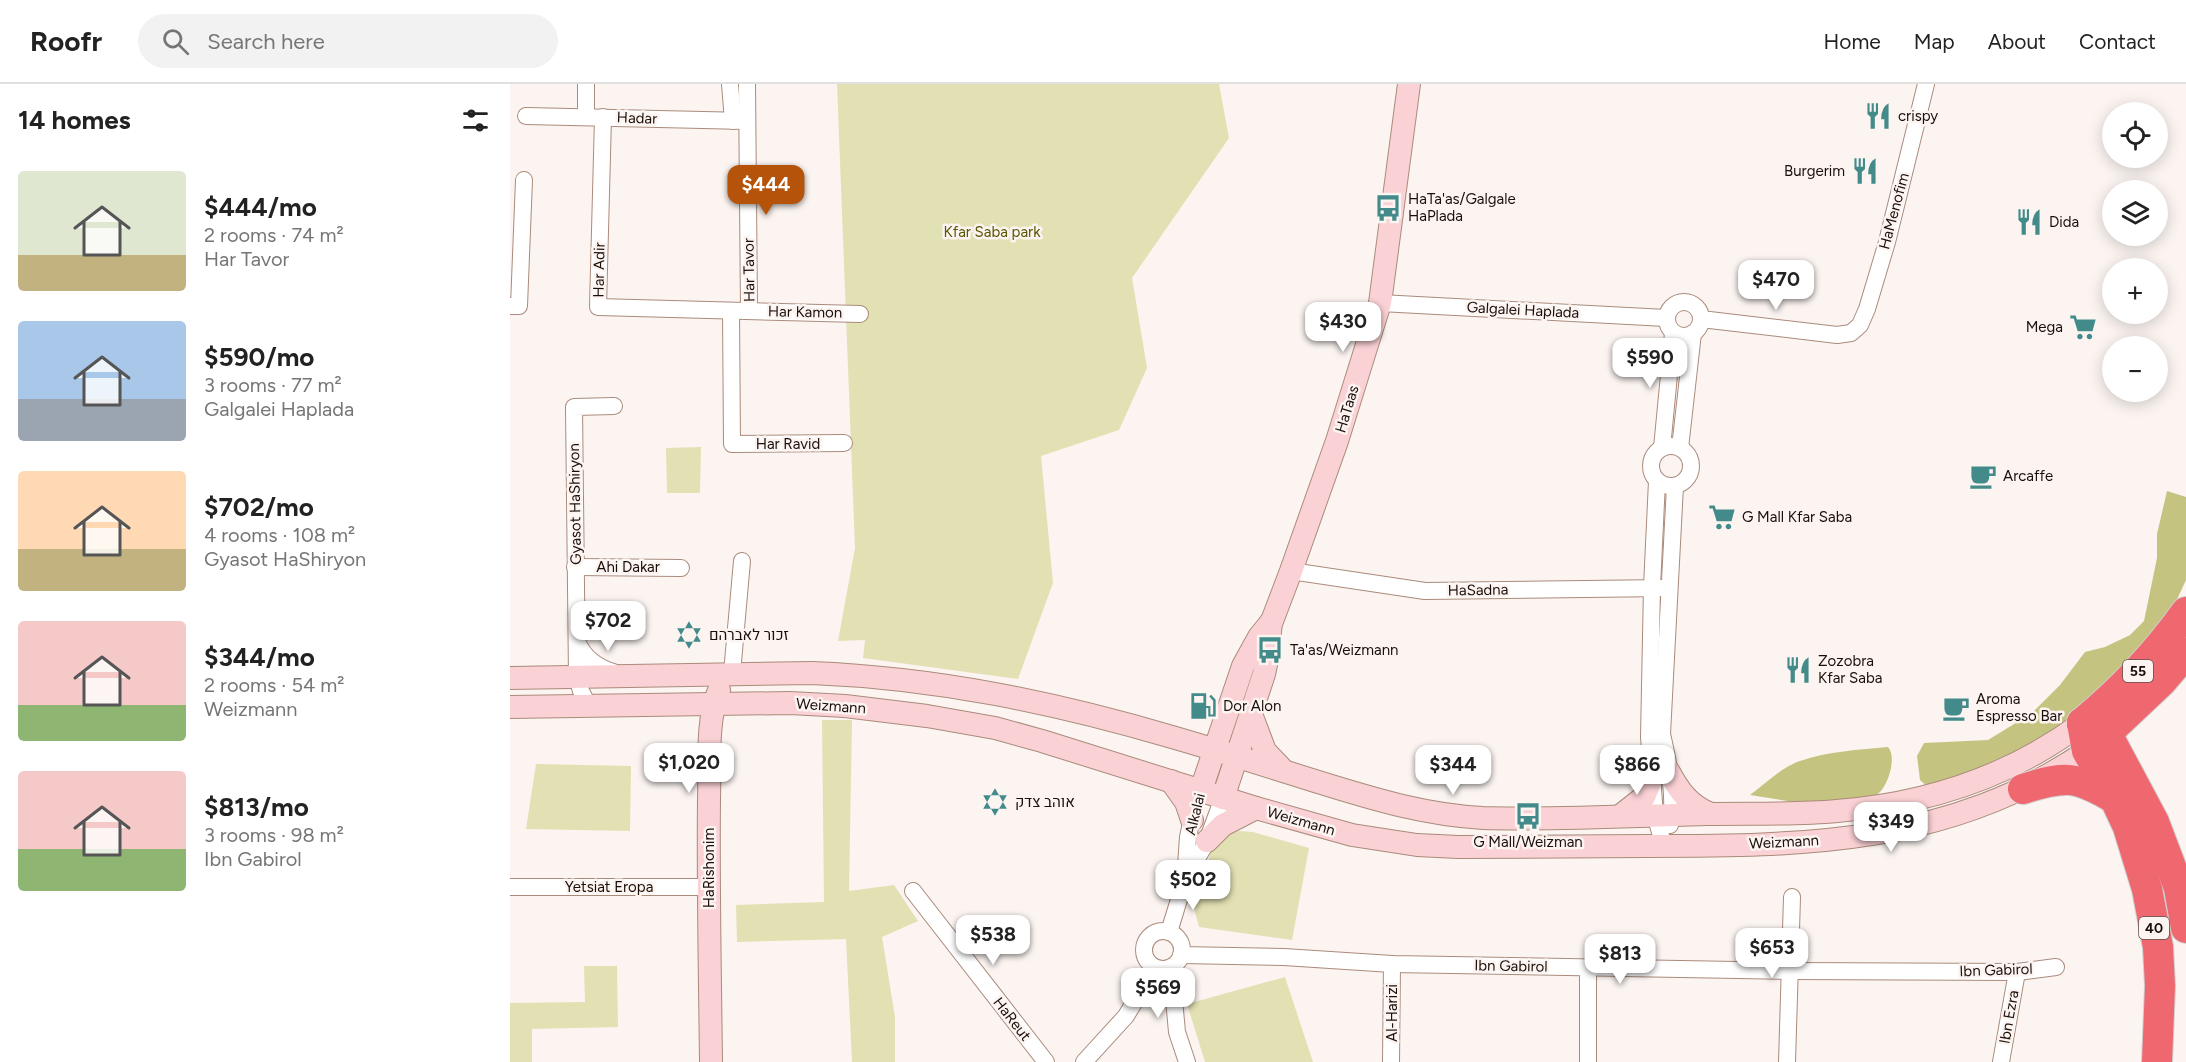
<!DOCTYPE html>
<meta charset="utf-8">
<style>
:root{--surface:#fff;--page:#f2f2f2;--text:#222;--muted:#767676;--line:#e0e0e0;--accent:#b45309}
body{margin:0;font-family:Figtree,Heebo,sans-serif;background:var(--page);color:var(--text);height:100vh;display:flex;flex-direction:column;font-size:22px;white-space:nowrap}
*{box-sizing:border-box;margin:0}
p{font-size:20px;color:var(--muted)}
.icon{flex:none;width:33px;height:33px;fill:none;stroke:currentColor;stroke-width:2;stroke-linecap:round;stroke-linejoin:round}
.map{position:relative;flex:1;overflow:hidden}
.drawer{display:flex;flex-direction:column;background:var(--surface);width:510px}
.drawer>*{flex:none}
.buttons{position:absolute;left:1592px;top:18px;display:grid;gap:12px}
.buttons a{display:grid;place-items:center;width:66px;height:66px;border-radius:50%;background:var(--surface);box-shadow:0 3px 15px #0003;font-size:30px}
.price{position:absolute;translate:-50% -51px;padding:0 14px;border-radius:12px;background:#fff;color:#222;font-size:20px;line-height:39px;filter:drop-shadow(0 2px 3px #0008)}
.price::after{content:'';position:absolute;left:50%;top:36px;width:18px;height:14px;margin-left:-9px;background:inherit;clip-path:polygon(0 0,100% 0,50% 100%)}
.price.on{background:var(--accent);color:#fff}
ul{padding:0;list-style:none}
li{display:flex;align-items:center;gap:18px;height:150px;padding:0 18px}
li span{display:grid;place-items:center;flex:none;width:168px;height:120px;border-radius:6px;color:#555}
li>.icon{margin-inline-start:auto}
span .icon{width:72px;height:72px;fill:#fffc;stroke-width:1}
li b{font-size:26px}
h2{display:flex;justify-content:space-between;align-items:center;height:72px;padding:0 18px;font-size:26px}
header{display:flex;align-items:center;gap:36px;box-sizing:border-box;height:84px;padding:0 30px;background:var(--surface);border-bottom:2px solid var(--line)}
header strong{font-size:28px}
nav{display:flex;gap:33px;margin-inline-start:auto;font-size:21px}
.search{width:420px;height:54px;background:var(--page);display:flex;align-items:center;gap:15px;box-sizing:border-box;padding:0 21px;border-radius:33px;color:var(--muted);font-size:22px}
main{display:flex;flex:1;min-height:0}
.map>svg:first-child{display:block}
.green{fill:#e2e1b3}
.forest{fill:#c5c380}
.lines{fill:none;stroke-linecap:round;stroke-linejoin:round}
.street-casing{stroke:#aa8b7b;stroke-width:18}
.secondary-casing{stroke:#aa8b7b;stroke-width:24}
.highway-casing{stroke:#d1cfce;stroke-width:32}
.street{stroke:#fff;stroke-width:16}
.secondary{stroke:#fad1d4;stroke-width:22}
.highway{stroke:#ef676f;stroke-width:30}
.labels{text-anchor:middle;dominant-baseline:central;stroke-width:5;stroke-linejoin:round;paint-order:stroke}
.shield{fill:#fbf4f1;stroke:#5e544f;stroke-width:1.5}
.shield-label{font-size:14px;font-weight:bold;fill:#1b0f0a}
.poi-label{font-size:15px;fill:#1b0f0a;stroke:#fbf4f1;text-anchor:start}
.street-label{font-size:15px;fill:#1b0f0a;stroke:#fbf4f1}
.park-label{font-size:15px;fill:#5a5603;stroke:#fbf4f1}
</style>
<header>
<strong>Roofr</strong>
<div class="search"><svg class="icon" aria-label="search" viewBox="0 0 24 24"><circle cx="10" cy="10" r="6"/><path d="M15 15l6 6"/></svg>Search here</div>
<nav><a>Home</a><a>Map</a><a>About</a><a>Contact</a></nav>
</header>
<main>
<section class="drawer">
<h2>14 homes<svg class="icon" aria-label="filters" viewBox="0 0 24 24"><path d="M4 7h16M4 17h16"/><circle cx="9" cy="7" r="2"/><circle cx="15" cy="17" r="2"/></svg></h2>
<ul>
<li><span style="background:linear-gradient(#dfe7d0 70%,#c2b280 0)"><svg class="icon" aria-label="home" viewBox="0 0 24 24"><path d="M3 11l9-7 9 7M6 9v11h12V9"/></svg></span><div><b>$444/mo</b><p>2 rooms · 74 m²</p><p>Har Tavor</p></div></li>
<li><span style="background:linear-gradient(#a9c7e8 65%,#9aa5b1 0)"><svg class="icon" aria-label="home" viewBox="0 0 24 24"><path d="M3 11l9-7 9 7M6 9v11h12V9"/></svg></span><div><b>$590/mo</b><p>3 rooms · 77 m²</p><p>Galgalei Haplada</p></div></li>
<li><span style="background:linear-gradient(#ffd9b3 65%,#c2b280 0)"><svg class="icon" aria-label="home" viewBox="0 0 24 24"><path d="M3 11l9-7 9 7M6 9v11h12V9"/></svg></span><div><b>$702/mo</b><p>4 rooms · 108 m²</p><p>Gyasot HaShiryon</p></div></li>
<li><span style="background:linear-gradient(#f6c9c9 70%,#8fb573 0)"><svg class="icon" aria-label="home" viewBox="0 0 24 24"><path d="M3 11l9-7 9 7M6 9v11h12V9"/></svg></span><div><b>$344/mo</b><p>2 rooms · 54 m²</p><p>Weizmann</p></div></li>
<li><span style="background:linear-gradient(#f6c9c9 65%,#8fb573 0)"><svg class="icon" aria-label="home" viewBox="0 0 24 24"><path d="M3 11l9-7 9 7M6 9v11h12V9"/></svg></span><div><b>$813/mo</b><p>3 rooms · 98 m²</p><p>Ibn Gabirol</p></div></li>
</ul>
</section>
<div class="map">
<svg width="1676" height="978" viewBox="0 0 1676 978">
<rect width="100%" height="100%" fill="#fbf4f1"/>
<g class="green">
<path d="M327,0H709L719,54L622,194L637,284L609,346L531,372L543,499L508,595L353,574L355,556L328,557L345,464Z"/>
<path d="M191,363L190,409H157L156,364Z"/>
<path d="M312,636H342L339,807L384,801L408,837L372,853L385,933V978H342L336,855L227,858L226,821L314,818Z"/>
<path d="M26,680L121,682L120,747L16,745Z"/>
<path d="M729,747L743,748L799,764L782,856L689,843L684,824L702,764L716,751Z"/>
<path d="M74,882H107L108,943L22,945V978H0V919L75,918Z"/>
<path d="M775,893L803,978H695L677,920Z"/>
</g>
<g class="forest">
<path d="M1657,407L1676,413V496L1663,524L1575,626L1522,663L1421,706L1410,696L1407,672L1414,659L1478,656L1522,629L1550,601L1575,568L1595,563L1620,551L1634,537L1647,474V450Z"/>
<path d="M1378,663C1386,672 1380,694 1373,704C1371,708 1366,711 1363,715L1296,720L1240,711C1256,699 1272,683 1290,677C1318,667 1349,666 1378,663Z"/>
</g>
<g class="lines">
<defs>
<g id="street">
<path d="M220,0L223,37"/>
<path d="M237,0L239,227"/>
<path d="M16,32L237,37"/>
<path d="M76,33V0"/>
<path d="M93,33L88,223L350,230"/>
<circle cx="1174" cy="235" r="17"/>
<path d="M870,219L1156,234"/>
<path d="M0,222H9L14,96"/>
<path d="M221,227L222,360L334,359"/>
<path d="M1191,235L1327,251L1341,249L1350,241L1357,225L1377,158L1416,0"/>
<circle cx="1161" cy="382" r="20"/>
<path d="M1152,364L1163,249"/>
<path d="M1170,364L1183,249"/>
<path d="M1147,397L1142,503L1139,653L1145,731L1154,762"/>
<path d="M65,483L171,484"/>
<path d="M781,487L915,507L1158,504"/>
<path d="M67,557C74,575 88,584 106,589"/>
<path d="M222,589L232,477"/>
<path d="M79,623L71,607L67,593L64,323L104,322"/>
<path d="M1160,741C1166,716 1158,675 1152,650L1165,402"/>
<path d="M675,796L697,757L713,714"/>
<path d="M0,803H198"/>
<path d="M403,807L536,978"/>
<circle cx="653" cy="866" r="19"/>
<path d="M659,848L675,796L678,753L684,726"/>
<path d="M671,871L774,873L882,880L1280,887L1507,888L1546,883"/>
<path d="M661,883L667,948L677,978"/>
<path d="M1078,883V978"/>
<path d="M574,978L616,932L645,884"/>
<path d="M881,978L882,880"/>
<path d="M1277,978L1282,813"/>
<path d="M1491,978L1507,888"/>
</g>
<g id="secondary">
<path d="M0,594L302,589C426,594 543,618 662,653C714,668 766,685 818,701C870,717 918,731 973,734C1047,736 1121,732 1196,730C1239,729 1284,731 1327,727C1416,720 1501,692 1572,639"/>
<path d="M0,623L280,619L335,622L417,632L485,644L532,657L746,724L842,751L907,761L948,763C1011,763 1073,762 1135,762C1295,762 1439,761 1577,667"/>
<path d="M741,630L755,667L774,687"/>
<path d="M1159,688C1169,707 1180,722 1201,730"/>
<path d="M661,697L676,718L682,736"/>
<path d="M691,706L733,582L749,553L762,537L781,487L827,357L870,219L899,0"/>
<path d="M713,714L754,590L757,576L761,538"/>
<path d="M1110,732L1134,713L1143,691"/>
<path d="M697,757L713,741L746,724"/>
<path d="M201,978C200,891 198,803 199,716C200,683 196,636 209,606"/>
</g>
<g id="highway">
<path d="M1572,639L1577,667L1605,715L1618,743L1637,805L1648,863L1650,902L1647,978"/>
<path d="M1572,639L1597,650L1644,738L1669,804L1676,844"/>
<path d="M1572,639C1612,606 1646,570 1676,528"/>
<path d="M1582,663L1652,597L1676,569"/>
<path d="M1513,705C1555,691 1567,692 1605,715"/>
</g>
</defs>
<use href="#street" class="street-casing"/>
<use href="#secondary" class="secondary-casing"/>
<use href="#highway" class="highway-casing"/>
<use href="#street" class="street"/>
<use href="#secondary" class="secondary"/>
<use href="#highway" class="highway"/>
</g>
<defs>
<symbol id="restaurant-bare" viewBox="-9 -9 18 18"><path d="M-5-6h1v4h1v-4h1v4h1v-4h1v5L-1.5 .5V6h-2V.5L-5-1ZM5-6V6H3V1.5H1.5Q1.5-4 5-6Z" fill="#438b8a" stroke="#fbf4f1" stroke-width="2.5" paint-order="stroke"/></symbol>
<symbol id="bus-bare" viewBox="-9 -9 18 18"><path d="M-5-6H5V4H4V6H2V4H-2V6H-4V4H-5ZM-3.5-4V0h7V-4ZM-3.5 1.2v1.5H-2V1.2ZM2 1.2v1.5H3.5V1.2Z" fill="#438b8a" stroke="#fbf4f1" stroke-width="2.5" paint-order="stroke"/></symbol>
<symbol id="supermarket-bare" viewBox="-9 -9 18 18"><path d="M-6-5.5h2.5l.6 2H6L4.5 2H-2.5L-4.4-4H-6ZM-1.5 3.2a1.3 1.3 0 1 0 .1 0ZM3 3.2a1.3 1.3 0 1 0 .1 0Z" fill="#438b8a" stroke="#fbf4f1" stroke-width="2.5" paint-order="stroke"/></symbol>
<symbol id="cafe-bare" viewBox="-9 -9 18 18"><path d="M-5.5-4.5H6V0H3Q3 3.5 0 3.5H-2.5Q-5.5 3.5-5.5 0ZM3-3.2v2h1.7v-2ZM-6 4.5H4V6H-6Z" fill="#438b8a" stroke="#fbf4f1" stroke-width="2.5" paint-order="stroke"/></symbol>
<symbol id="synagogue-bare" viewBox="-9 -9 18 18"><path d="M0-6.5L5.6 3.2H-5.6ZM0 6.5L5.6-3.2H-5.6Z" fill="#438b8a" stroke="#fbf4f1" stroke-width="2.5" paint-order="stroke"/></symbol>
<symbol id="fuel-bare" viewBox="-9 -9 18 18"><path d="M-5.5-6h7V0h2V4h1.3V-2.5L3-4.5l.8-.8L6-3V5H2.5V1h-1V6h-7ZM-4.2-4.7v3.2H.2V-4.7Z" fill="#438b8a" stroke="#fbf4f1" stroke-width="2.5" paint-order="stroke"/></symbol>
</defs>
<g fill-rule="evenodd">
<use href="#restaurant-bare" x="1349" y="13" width="38" height="38"/>
<use href="#restaurant-bare" x="1336" y="68" width="38" height="38"/>
<use href="#bus-bare" x="859" y="105" width="38" height="38"/>
<use href="#restaurant-bare" x="1500" y="119" width="38" height="38"/>
<use href="#supermarket-bare" x="1554" y="224" width="38" height="38"/>
<use href="#cafe-bare" x="1454" y="373" width="38" height="38"/>
<use href="#supermarket-bare" x="1193" y="414" width="38" height="38"/>
<use href="#synagogue-bare" x="160" y="532" width="38" height="38"/>
<use href="#bus-bare" x="741" y="547" width="38" height="38"/>
<use href="#restaurant-bare" x="1269" y="567" width="38" height="38"/>
<use href="#fuel-bare" x="674" y="603" width="38" height="38"/>
<use href="#cafe-bare" x="1427" y="605" width="38" height="38"/>
<use href="#synagogue-bare" x="466" y="699" width="38" height="38"/>
<use href="#bus-bare" x="999" y="713" width="38" height="38"/>
</g>
<g class="labels">
<g class="shield">
<rect x="1613" y="576" width="30" height="22" rx="4.5"/>
<rect x="1629" y="833" width="30" height="22" rx="4.5"/>
</g>
<g class="shield-label">
<text x="1628" y="587">55</text>
<text x="1644" y="844">40</text>
</g>
<g class="poi-label">
<text x="1388" y="32">crispy</text>
<text x="1335" y="87" text-anchor="end">Burgerim</text>
<text x="898" y="115">HaTa'as/Galgale<tspan x="898" dy="17">HaPlada</tspan></text>
<text x="1539" y="138">Dida</text>
<text x="1553" y="243" text-anchor="end">Mega</text>
<text x="1493" y="392">Arcaffe</text>
<text x="1232" y="433">G Mall Kfar Saba</text>
<text x="199" y="551">זכור לאברהם</text>
<text x="780" y="566">Ta'as/Weizmann</text>
<text x="1308" y="577">Zozobra<tspan x="1308" dy="17">Kfar Saba</tspan></text>
<text x="1466" y="615">Aroma<tspan x="1466" dy="17">Espresso Bar</tspan></text>
<text x="713" y="622">Dor Alon</text>
<text x="505" y="718">אוהב צדק</text>
<text x="1018" y="758" text-anchor="middle">G Mall/Weizman</text>
</g>
<g class="street-label">
<text transform="translate(127 34) rotate(2)">Hadar</text>
<text transform="translate(1384 127) rotate(-75)">HaMenofim</text>
<text transform="translate(89 186) rotate(-89)">Har Adir</text>
<text transform="translate(239 186) rotate(-91)">Har Tavor</text>
<text transform="translate(1013 226) rotate(3)">Galgalei Haplada</text>
<text transform="translate(295 228) rotate(1)">Har Kamon</text>
<text transform="translate(837 325) rotate(-73)">HaTaas</text>
<text x="278" y="360">Har Ravid</text>
<text transform="translate(65 420) rotate(-91)">Gyasot HaShiryon</text>
<text x="118" y="483">Ahi Dakar</text>
<text transform="translate(968 506) rotate(-1)">HaSadna</text>
<text transform="translate(321 622) rotate(4)">Weizmann</text>
<text transform="translate(685 730) rotate(-76)">Alkalai</text>
<text transform="translate(791 737) rotate(16)">Weizmann</text>
<text transform="translate(1274 758) rotate(-3)">Weizmann</text>
<text transform="translate(199 784) rotate(-90)">HaRishonim</text>
<text x="99" y="803">Yetsiat Eropa</text>
<text transform="translate(1001 882) rotate(1)">Ibn Gabirol</text>
<text transform="translate(1486 886) rotate(-2)">Ibn Gabirol</text>
<text transform="translate(882 929) rotate(-90)">Al-Harizi</text>
<text transform="translate(1499 933) rotate(-80)">Ibn Ezra</text>
<text transform="translate(502 935) rotate(52)">HaReut</text>
</g>
<g class="park-label">
<text x="482" y="148">Kfar Saba park</text>
</g>
</g>
</svg>
<div class="buttons">
<a><svg class="icon" aria-label="locate" viewBox="0 0 24 24"><circle cx="12" cy="12" r="6"/><path d="M12 2v4M12 18v4M2 12h4M18 12h4"/></svg></a>
<a><svg class="icon" aria-label="layers" viewBox="0 0 24 24"><path d="M12 4l9 5-9 5-9-5zM3 14l9 5 9-5"/></svg></a>
<a>+</a>
<a>−</a>
</div>
<b class="price on" style="left:256px;top:132px">$444</b>
<b class="price" style="left:1266px;top:227px">$470</b>
<b class="price" style="left:833px;top:269px">$430</b>
<b class="price" style="left:1140px;top:305px">$590</b>
<b class="price" style="left:98px;top:568px">$702</b>
<b class="price" style="left:179px;top:710px">$1,020</b>
<b class="price" style="left:943px;top:712px">$344</b>
<b class="price" style="left:1127px;top:712px">$866</b>
<b class="price" style="left:1381px;top:769px">$349</b>
<b class="price" style="left:683px;top:827px">$502</b>
<b class="price" style="left:483px;top:882px">$538</b>
<b class="price" style="left:1262px;top:895px">$653</b>
<b class="price" style="left:1110px;top:901px">$813</b>
<b class="price" style="left:648px;top:935px">$569</b>
</div>
</main>
